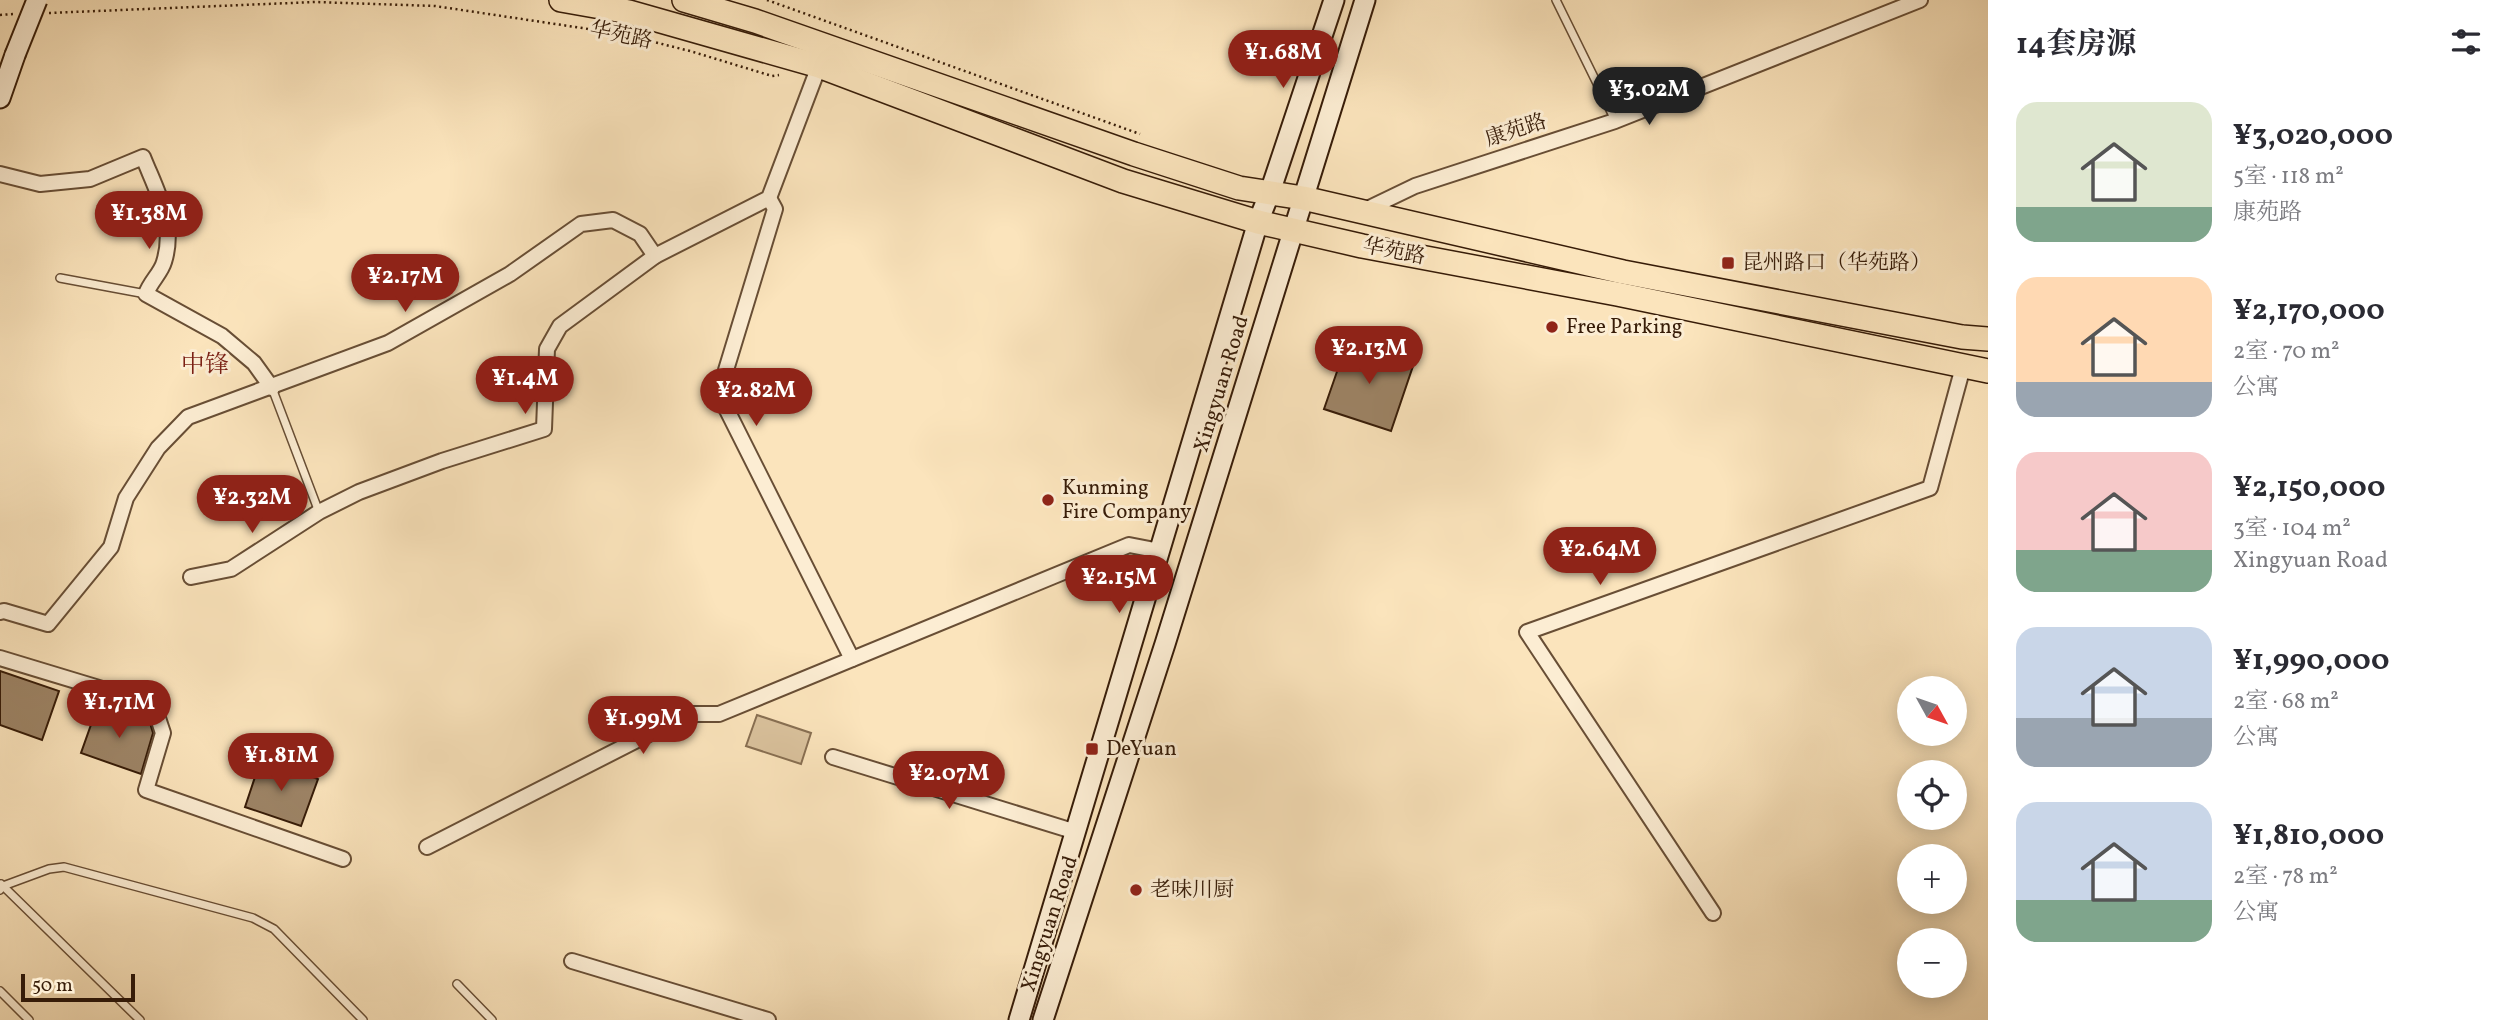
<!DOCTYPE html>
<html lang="zh">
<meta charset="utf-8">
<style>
:root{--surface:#fff;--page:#f2f2f3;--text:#2b2b33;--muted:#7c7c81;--accent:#8f2418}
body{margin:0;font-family:Vollkorn,"Noto Serif SC",serif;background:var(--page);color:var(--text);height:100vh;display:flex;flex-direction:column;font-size:26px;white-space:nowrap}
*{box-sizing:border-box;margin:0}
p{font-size:23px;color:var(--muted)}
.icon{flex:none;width:38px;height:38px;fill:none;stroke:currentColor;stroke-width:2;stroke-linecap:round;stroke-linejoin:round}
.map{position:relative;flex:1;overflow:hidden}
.side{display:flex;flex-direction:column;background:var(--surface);width:525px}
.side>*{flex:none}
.needle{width:46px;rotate:130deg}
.tools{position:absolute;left:1897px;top:676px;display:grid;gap:14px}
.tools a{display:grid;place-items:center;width:70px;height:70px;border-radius:50%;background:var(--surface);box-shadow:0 4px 18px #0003;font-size:35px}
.scale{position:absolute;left:21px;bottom:18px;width:114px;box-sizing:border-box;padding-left:7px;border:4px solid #371c08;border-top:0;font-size:19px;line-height:24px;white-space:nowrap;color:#371c08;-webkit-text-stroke:5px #fcedd3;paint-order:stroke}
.price{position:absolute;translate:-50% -60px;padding:0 16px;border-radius:24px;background:var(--accent);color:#fff;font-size:23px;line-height:46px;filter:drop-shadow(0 2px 4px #0008)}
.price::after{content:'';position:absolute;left:50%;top:42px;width:21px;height:16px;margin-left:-10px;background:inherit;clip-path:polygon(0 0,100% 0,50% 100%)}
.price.selected{background:#222;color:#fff}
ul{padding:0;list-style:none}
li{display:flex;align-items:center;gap:21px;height:175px;padding:0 28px}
li span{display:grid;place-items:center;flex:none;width:196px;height:140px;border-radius:21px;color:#555}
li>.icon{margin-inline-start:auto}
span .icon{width:84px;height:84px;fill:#fffc;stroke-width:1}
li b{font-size:30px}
h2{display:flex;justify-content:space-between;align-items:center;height:84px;padding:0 28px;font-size:30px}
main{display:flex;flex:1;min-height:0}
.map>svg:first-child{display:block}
.green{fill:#dac29d;stroke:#886f52;stroke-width:2}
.building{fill:#9d8466;stroke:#371c08;stroke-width:2}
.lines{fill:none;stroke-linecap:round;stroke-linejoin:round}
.lane-casing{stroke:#684e35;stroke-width:10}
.street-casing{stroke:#684e35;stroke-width:18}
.secondary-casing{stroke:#371c08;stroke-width:23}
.primary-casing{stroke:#371c08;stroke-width:26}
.path{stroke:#371c08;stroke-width:2.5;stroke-dasharray:2 3.5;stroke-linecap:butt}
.lane{stroke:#fcedd3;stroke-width:7}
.street{stroke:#fcedd3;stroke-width:14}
.secondary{stroke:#fcedd3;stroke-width:19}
.primary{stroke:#fbe4bc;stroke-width:23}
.secondary-bridge-casing{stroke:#371c08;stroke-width:23;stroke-linecap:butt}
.secondary-bridge{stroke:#fcedd3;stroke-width:19}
.poi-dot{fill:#8f2418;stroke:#fcedd3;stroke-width:2.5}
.labels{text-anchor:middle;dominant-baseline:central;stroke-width:6;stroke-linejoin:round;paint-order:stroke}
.street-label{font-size:21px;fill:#371c08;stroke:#fcedd3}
.poi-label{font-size:21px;fill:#371c08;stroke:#fcedd3;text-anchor:start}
.quarter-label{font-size:24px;fill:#7a1f14;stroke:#fcedd3}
</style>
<main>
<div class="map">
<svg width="1988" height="1020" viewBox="0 0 1988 1020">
<rect width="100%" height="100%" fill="#fbe4bc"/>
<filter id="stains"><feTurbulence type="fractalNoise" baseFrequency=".00286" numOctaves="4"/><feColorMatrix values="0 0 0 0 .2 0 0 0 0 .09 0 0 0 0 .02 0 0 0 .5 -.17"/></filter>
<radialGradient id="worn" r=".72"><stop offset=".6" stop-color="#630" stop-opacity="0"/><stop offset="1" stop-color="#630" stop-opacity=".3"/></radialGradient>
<path class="green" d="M757,715L811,733L801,764L746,746Z"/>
<g class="building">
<path d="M1348,340L1414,363L1391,431L1324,409Z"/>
<path d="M0,671L59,691L42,740L0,725Z"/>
<path d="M98,705L150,723L153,733L141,774L81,753Z"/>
<path d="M261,759L318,779L301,826L245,807Z"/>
</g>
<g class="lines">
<defs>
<g id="lane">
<path d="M1556,0L1615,120"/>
<path d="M60,278L146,294"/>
<path d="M272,388L319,512"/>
<path d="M1,884L140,1020"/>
<path d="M0,890L3,886L49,869L64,867L253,918L274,929L363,1020"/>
<path d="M457,984L492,1020"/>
<path d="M0,991L29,1020"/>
</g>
<g id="street">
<path d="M0,174L40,184L90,179L143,157C157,192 176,224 164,262C161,273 150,282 146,294L222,336L254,363L272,388"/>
<path d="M769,198L775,209L726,370V408L852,659"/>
<path d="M1361,212L1415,186L1615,121L1920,0"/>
<path d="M191,577L231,569L319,512L359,492L442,461L544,429L547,349L560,326L655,256"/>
<path d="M0,612L4,611L48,624L111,547L126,498L158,448L188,417L388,343L510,274L581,224L613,220L640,234L655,256L769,198L819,66"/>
<path d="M0,658L142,701L158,718L163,733L146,790L343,859"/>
<path d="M833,757L1076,832"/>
<path d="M427,847L688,714H719L1129,545L1160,551"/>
<path d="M1713,913L1527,632L1930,488L1963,367"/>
<path d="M572,961L768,1020"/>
</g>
<g id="secondary">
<path d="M0,98L15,55"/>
<path d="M1019,1020L1258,222L1270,192L1334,0"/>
<path d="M1043,1020L1165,644L1365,0"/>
</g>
<g id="primary">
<path d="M561,0L629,12L819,66L1123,181L1258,222L1362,246L1617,294L1988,371"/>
<path d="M684,0L755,21L1134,154L1239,188L1303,198L1623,272L1962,337L1988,339"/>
</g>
</defs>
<use href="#lane" class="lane-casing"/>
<use href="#street" class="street-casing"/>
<use href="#secondary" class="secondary-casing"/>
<use href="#primary" class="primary-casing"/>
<g class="path">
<path d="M767,0L1140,134"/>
<path d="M49,13L315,2L435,6L622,34L690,51L772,76L779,75"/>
<path d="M0,15L14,14"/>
</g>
<use href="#lane" class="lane"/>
<use href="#street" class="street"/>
<use href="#secondary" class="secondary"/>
<use href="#primary" class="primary"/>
<defs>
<path id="secondary-bridge" d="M15,55L37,0"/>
</defs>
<use href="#secondary-bridge" class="secondary-bridge-casing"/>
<use href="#secondary-bridge" class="secondary-bridge"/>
</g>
<g class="poi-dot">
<rect x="1721" y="256" width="14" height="14" rx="3.5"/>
<circle cx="1552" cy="327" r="7"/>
<circle cx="1048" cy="500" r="7"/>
<rect x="1085" y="742" width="14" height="14" rx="3.5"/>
<circle cx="1136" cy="890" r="7"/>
</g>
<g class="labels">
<g class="street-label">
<text transform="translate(621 36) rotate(12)">华苑路</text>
<text transform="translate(1516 131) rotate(-18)">康苑路</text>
<text transform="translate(1394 252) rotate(11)">华苑路</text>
<text transform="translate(1222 384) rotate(-73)">Xingyuan Road</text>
<text transform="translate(1050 924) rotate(-72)">Xingyuan Road</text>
</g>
<g class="poi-label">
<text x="1742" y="263">昆州路口（华苑路）</text>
<text x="1566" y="327">Free Parking</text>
<text x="1062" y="488">Kunming<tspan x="1062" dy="24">Fire Company</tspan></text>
<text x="1106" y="749">DeYuan</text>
<text x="1150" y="890">老味川厨</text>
</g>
<g class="quarter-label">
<text x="205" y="366">中锋</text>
</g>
</g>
<rect width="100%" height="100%" filter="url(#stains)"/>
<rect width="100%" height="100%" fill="url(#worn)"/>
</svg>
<div class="tools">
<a><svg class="needle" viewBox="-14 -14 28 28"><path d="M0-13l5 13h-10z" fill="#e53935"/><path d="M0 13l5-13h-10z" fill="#7c7c81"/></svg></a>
<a><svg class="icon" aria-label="locate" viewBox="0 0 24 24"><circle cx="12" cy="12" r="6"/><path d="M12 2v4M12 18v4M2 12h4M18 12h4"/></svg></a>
<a>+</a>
<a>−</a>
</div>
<div class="scale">50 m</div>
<b class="price" style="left:1283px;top:90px">¥1.68M</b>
<b class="price selected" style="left:1649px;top:127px">¥3.02M</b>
<b class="price" style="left:149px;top:251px">¥1.38M</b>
<b class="price" style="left:405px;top:314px">¥2.17M</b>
<b class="price" style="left:1369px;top:386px">¥2.13M</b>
<b class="price" style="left:525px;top:416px">¥1.4M</b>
<b class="price" style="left:756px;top:428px">¥2.82M</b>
<b class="price" style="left:252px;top:535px">¥2.32M</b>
<b class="price" style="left:1600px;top:587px">¥2.64M</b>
<b class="price" style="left:1119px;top:615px">¥2.15M</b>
<b class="price" style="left:119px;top:740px">¥1.71M</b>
<b class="price" style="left:643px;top:756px">¥1.99M</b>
<b class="price" style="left:281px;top:793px">¥1.81M</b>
<b class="price" style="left:949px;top:811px">¥2.07M</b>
</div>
<section class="side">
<h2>14套房源<svg class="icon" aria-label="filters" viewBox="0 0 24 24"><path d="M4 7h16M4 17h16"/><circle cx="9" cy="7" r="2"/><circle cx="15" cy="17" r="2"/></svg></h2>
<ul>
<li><span style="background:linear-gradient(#dfe7d0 75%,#7fa58c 0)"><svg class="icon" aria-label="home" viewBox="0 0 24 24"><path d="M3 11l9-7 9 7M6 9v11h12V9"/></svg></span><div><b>¥3,020,000</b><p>5室 · 118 m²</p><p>康苑路</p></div></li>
<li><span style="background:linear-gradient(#ffd9b3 75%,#9aa5b1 0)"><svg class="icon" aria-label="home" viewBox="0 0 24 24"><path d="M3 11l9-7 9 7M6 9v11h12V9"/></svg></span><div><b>¥2,170,000</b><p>2室 · 70 m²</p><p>公寓</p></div></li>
<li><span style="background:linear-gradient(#f6c9c9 70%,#7fa58c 0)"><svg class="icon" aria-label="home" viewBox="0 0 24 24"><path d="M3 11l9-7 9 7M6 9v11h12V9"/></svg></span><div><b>¥2,150,000</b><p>3室 · 104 m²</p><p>Xingyuan Road</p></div></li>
<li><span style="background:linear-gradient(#c9d6e8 65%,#9aa5b1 0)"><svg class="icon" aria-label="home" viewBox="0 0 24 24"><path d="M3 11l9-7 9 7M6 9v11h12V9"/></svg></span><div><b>¥1,990,000</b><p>2室 · 68 m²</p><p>公寓</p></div></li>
<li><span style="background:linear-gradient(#c9d6e8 70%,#7fa58c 0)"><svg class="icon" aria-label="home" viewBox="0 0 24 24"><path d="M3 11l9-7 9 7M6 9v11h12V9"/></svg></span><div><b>¥1,810,000</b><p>2室 · 78 m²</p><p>公寓</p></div></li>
</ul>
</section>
</main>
